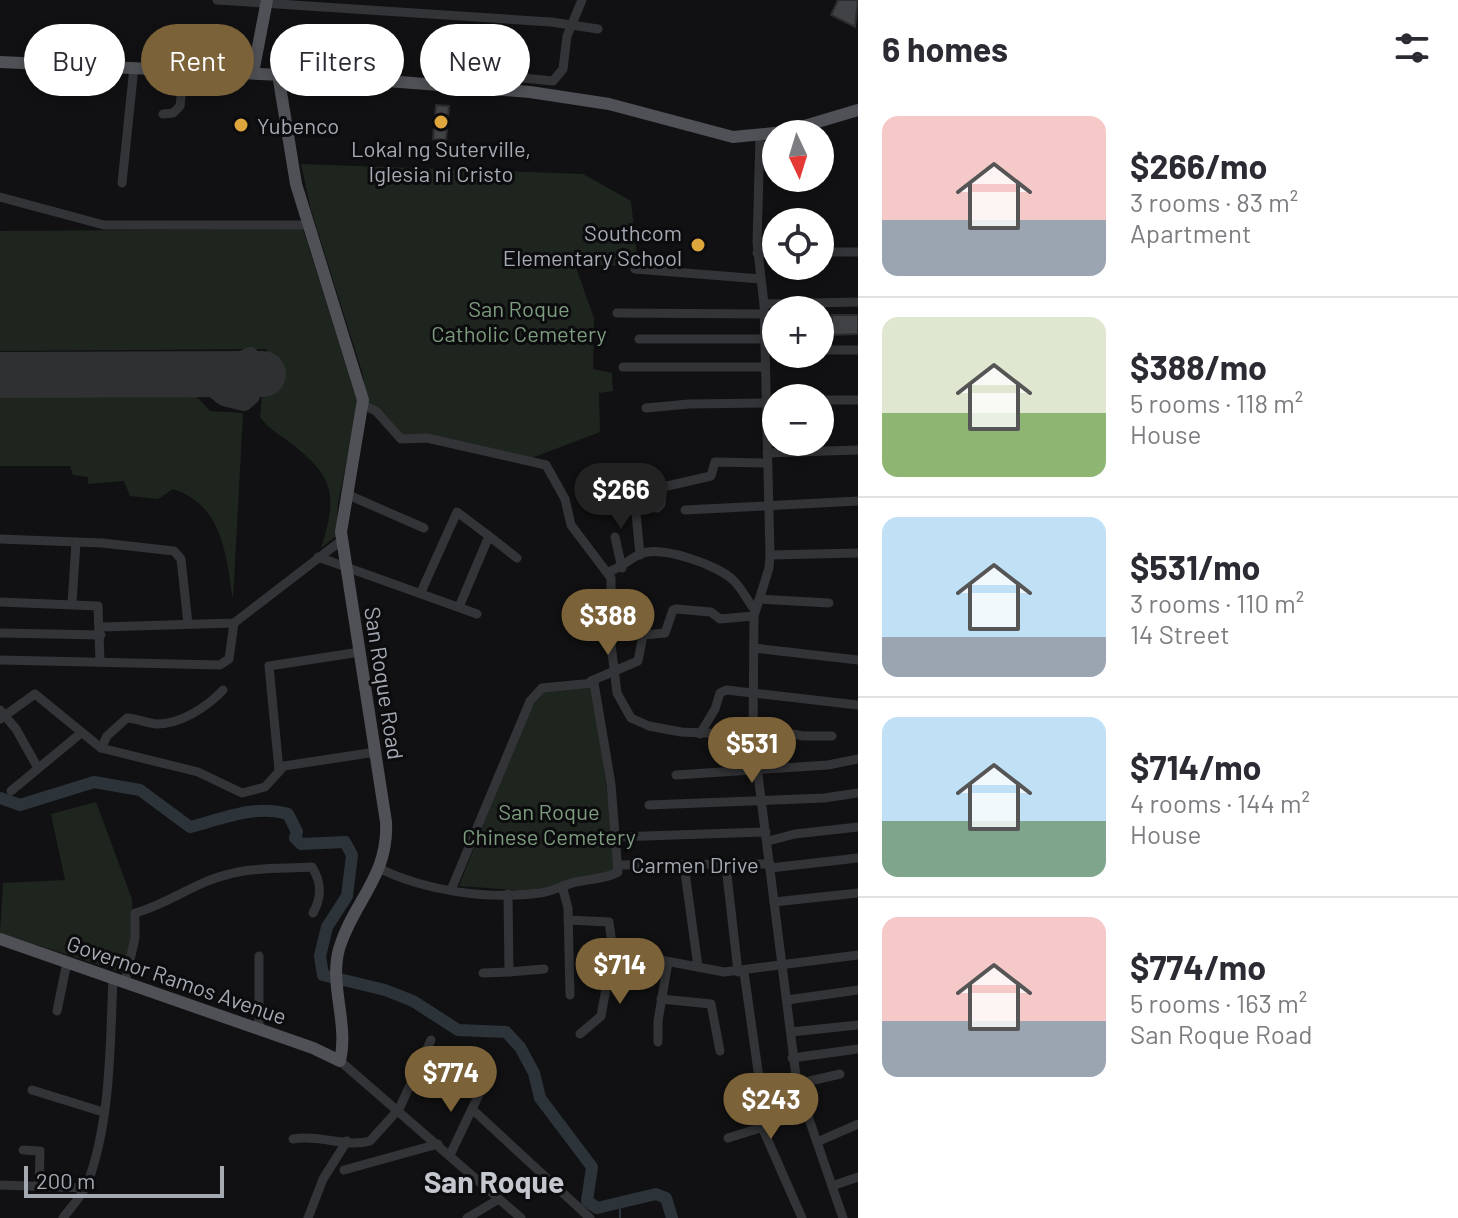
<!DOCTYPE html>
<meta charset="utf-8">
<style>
:root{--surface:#fff;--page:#f2f2f3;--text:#2b2b33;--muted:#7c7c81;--line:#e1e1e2;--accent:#7c6238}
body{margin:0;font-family:Barlow,sans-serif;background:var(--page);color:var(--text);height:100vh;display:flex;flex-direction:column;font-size:30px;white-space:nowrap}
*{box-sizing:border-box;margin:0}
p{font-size:26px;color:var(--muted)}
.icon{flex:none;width:44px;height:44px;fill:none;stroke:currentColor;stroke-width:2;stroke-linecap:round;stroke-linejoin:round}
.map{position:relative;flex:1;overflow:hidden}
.drawer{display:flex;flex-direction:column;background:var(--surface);width:600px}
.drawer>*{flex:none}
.banner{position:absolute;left:24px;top:24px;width:714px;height:72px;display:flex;gap:16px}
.needle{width:52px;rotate:176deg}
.controls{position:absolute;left:762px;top:120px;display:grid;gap:16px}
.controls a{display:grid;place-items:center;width:72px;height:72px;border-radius:50%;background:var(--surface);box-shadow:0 4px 12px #0003;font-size:40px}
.scale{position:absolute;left:24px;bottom:20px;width:200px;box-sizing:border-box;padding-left:8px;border:4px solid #a4a9b2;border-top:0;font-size:22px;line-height:28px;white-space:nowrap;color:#a4a9b2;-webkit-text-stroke:6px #0c0c0e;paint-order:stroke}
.price{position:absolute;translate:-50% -68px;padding:0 18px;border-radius:28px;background:var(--accent);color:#fff;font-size:26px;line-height:52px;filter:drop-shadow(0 2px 4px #0008)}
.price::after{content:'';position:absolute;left:50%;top:48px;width:24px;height:18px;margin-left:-12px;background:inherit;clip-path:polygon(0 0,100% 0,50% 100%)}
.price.active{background:#222;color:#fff}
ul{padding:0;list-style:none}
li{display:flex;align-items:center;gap:24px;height:200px;padding:0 24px}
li+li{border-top:2px solid var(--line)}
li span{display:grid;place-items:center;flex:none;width:224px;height:160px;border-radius:16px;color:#555}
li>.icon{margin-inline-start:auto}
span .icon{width:96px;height:96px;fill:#fffc;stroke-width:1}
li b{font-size:34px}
h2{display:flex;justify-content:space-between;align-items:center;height:96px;padding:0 24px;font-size:34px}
.chip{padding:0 28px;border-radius:36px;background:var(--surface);box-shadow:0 4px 12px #0003;font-size:28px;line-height:72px}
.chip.active{background:var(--accent);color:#fff}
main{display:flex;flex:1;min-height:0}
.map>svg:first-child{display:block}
.green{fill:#1e251f}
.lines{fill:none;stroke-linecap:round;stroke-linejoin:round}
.stream{stroke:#2c343a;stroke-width:2}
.river{stroke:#2c343a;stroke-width:12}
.taxiway{stroke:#2e3032;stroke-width:18}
.runway{stroke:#2e3032;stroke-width:46}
.building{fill:#414246;stroke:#2c2c2f;stroke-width:2}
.minor{stroke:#333437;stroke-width:9}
.major{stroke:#4f5156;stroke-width:12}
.poi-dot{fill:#dfa63d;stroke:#0c0c0e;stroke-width:3}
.labels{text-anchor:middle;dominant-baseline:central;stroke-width:6;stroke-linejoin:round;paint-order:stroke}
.poi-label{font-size:22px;fill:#a4a9b2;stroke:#0c0c0e;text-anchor:start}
.park-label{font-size:22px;fill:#7d9b7e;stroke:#0c0c0e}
.street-label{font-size:22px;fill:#a4a9b2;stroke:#0c0c0e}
.district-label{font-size:30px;font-weight:bold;fill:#c5c7cf;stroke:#0c0c0e}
</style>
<main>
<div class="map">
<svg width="858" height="1218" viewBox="0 0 858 1218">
<rect width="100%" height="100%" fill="#111113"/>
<g class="green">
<path d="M301,164L583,174L631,201L638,266L575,265L594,318L593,369L612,373L613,391L599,393L600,432L529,459L405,437L367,403L363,375L311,210Z"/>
<path d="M303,229L357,401V413L338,503L336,536L321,548C339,492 333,476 288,441C278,434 267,427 260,417L262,396H268L267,349L0,351V231Z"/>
<path d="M0,397H197L210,411L243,413L233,600C226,555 223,505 173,489L158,499L130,496L124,481L88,484V477L73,475L70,466H0Z"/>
<path d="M552,686H592L612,828L615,872L527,891L459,886L528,712L542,693Z"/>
<path d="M96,802L132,899L133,937L124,973L0,933L3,883L65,880L51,814Z"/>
</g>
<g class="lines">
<path class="stream" d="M620,1218V1209"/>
<path class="river" d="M0,798L20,805L94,782L140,790L190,827C221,819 257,804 288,814L297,832L295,838L301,844L345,842L352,855L347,896L327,927L320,956L323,975L385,990L413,1001L458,1030L506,1032L520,1047L534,1073L540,1098L592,1167L587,1201L597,1208L656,1194L666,1198L672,1218"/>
<g class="taxiway">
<path d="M195,374L224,397L244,402L251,396L249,385L224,374"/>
<path d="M214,374L250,356C256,365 252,377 242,382"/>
</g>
<path class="runway" d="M0,375L263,374"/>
</g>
<g class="building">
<path d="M838,0H858L855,27L831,15Z"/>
<path d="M436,105L449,106L446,140L433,139Z"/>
<path d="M832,315H858V334L832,335Z"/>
</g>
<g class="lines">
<g class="minor">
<path d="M217,0L551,22L598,29"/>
<path d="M465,86L474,76L483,74L553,81L563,69L567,36L582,0"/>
<path d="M163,114L173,113L180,106L184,70"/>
<path d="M760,136L757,243L764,304L770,555L769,568L754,616L753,735L797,1084L843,1218"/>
<path d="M122,183L134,67"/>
<path d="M0,197L104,225H308"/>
<path d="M820,252H858"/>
<path d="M757,253H776"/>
<path d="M635,269L761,279"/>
<path d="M764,304L858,302"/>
<path d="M617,313L764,314"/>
<path d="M639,339H765"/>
<path d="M820,350H858"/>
<path d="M623,367H765"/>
<path d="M820,400H858"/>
<path d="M363,405L376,411L401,439L427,438L546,465L565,499L571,525L611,578V644L617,693L631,718L649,726L681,732L753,735"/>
<path d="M646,408L689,404L766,403"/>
<path d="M767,453L858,450"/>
<path d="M620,486L635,503L657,508L661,504L663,487L711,476L715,462L767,463"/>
<path d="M346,494L424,528"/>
<path d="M635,503L640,555"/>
<path d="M685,510L858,501"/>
<path d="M615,537L622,568"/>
<path d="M0,539L102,543L174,551L181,559L188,624"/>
<path d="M770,555L858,553"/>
<path d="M318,557L477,614"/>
<path d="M608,572C621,568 628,560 640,554C661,545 718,565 733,580C742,588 747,601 755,610"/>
<path d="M421,592L457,512L489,536"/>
<path d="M759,599L829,603"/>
<path d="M0,602L98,606L100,662"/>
<path d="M72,604L76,542"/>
<path d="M459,607L489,536L517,558"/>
<path d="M101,627L234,623L342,540"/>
<path d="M0,633L101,635"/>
<path d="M754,648L858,660"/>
<path d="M0,660L220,665L229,659L234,623"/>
<path d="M591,681L638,661L643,635L665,633L673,610L676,609L711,612L720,619L754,616"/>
<path d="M0,710L16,729L38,768"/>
<path d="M0,719L35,694L101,748L198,772L242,793L265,787L284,766L376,752"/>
<path d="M752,726L803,736H832"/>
<path d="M700,734L715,709L720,693L726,690L858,705"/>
<path d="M101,748L107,736L127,718C136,718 146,723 157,724C181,724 207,707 223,690"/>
<path d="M279,770L269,666L360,652"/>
<path d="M676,775L828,765L858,759"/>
<path d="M11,791L81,733"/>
<path d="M649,805L824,798L858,793"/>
<path d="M616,837L766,832"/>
<path d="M768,841L795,834L858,827"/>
<path d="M619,865L770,864"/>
<path d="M684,865L698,967"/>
<path d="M726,866L738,972"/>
<path d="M770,868L858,858"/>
<path d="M380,869C427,891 487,900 540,893C553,891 563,885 576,882C590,879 606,879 618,872L611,784L594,683L542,688L530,701L451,890"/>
<path d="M562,886L568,908L570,995"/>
<path d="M508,894L509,972L544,969"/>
<path d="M774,902L858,893"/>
<path d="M568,920L609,922L613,951L724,972L858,955"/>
<path d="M744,972L758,1071L766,1096"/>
<path d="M483,973L509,972"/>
<path d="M125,982L135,938V913C169,904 196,881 230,874C256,867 285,869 312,867C322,883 322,897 313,913"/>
<path d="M661,999L711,1004L720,1051"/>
<path d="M787,1000L858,990"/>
<path d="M57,1011L67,962"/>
<path d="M259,1029V956"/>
<path d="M791,1032L858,1025"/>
<path d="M580,1034L601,1016L613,951"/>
<path d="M658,1042V1021L668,962"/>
<path d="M792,1058L858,1049"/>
<path d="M340,1061L521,1218"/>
<path d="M797,1084L840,1074"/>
<path d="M32,1090L103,1112"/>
<path d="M472,1109L590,1218"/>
<path d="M762,1127L802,1218"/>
<path d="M728,1138L805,1114"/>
<path d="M293,1139C319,1134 346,1148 370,1141L399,1109L431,1040"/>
<path d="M817,1142L858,1124"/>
<path d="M23,1150L40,1151L39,1186"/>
<path d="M450,1155L482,1088"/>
<path d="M344,1170L438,1144"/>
<path d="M0,1185L85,1188"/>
<path d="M832,1186L858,1177"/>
<path d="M63,1218C71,1207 83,1195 88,1182C111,1119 110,1045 113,978"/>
<path d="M308,1218L323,1179L347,1141"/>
<path d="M467,1218L499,1199"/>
</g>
<g class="major">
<path d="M0,62L348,78L530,92L609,104L733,137L784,132L858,110"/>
<path d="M253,73L267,0"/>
<path d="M0,939L313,1048L340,1061C349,1024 329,985 339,949C353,902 389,876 386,822L341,532L363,400L296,184L278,74"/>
</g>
</g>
<g class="poi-dot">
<circle cx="441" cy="122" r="8"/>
<circle cx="241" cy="125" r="8"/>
<circle cx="698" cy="245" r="8"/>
</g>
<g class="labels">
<g class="poi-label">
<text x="257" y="125">Yubenco</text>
<text x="441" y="148" text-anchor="middle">Lokal ng Suterville,<tspan x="441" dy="25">Iglesia ni Cristo</tspan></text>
<text x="682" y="232" text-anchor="end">Southcom<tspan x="682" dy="25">Elementary School</tspan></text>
</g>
<g class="park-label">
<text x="519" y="308">San Roque<tspan x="519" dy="25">Catholic Cemetery</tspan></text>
<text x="549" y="811">San Roque<tspan x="549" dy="25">Chinese Cemetery</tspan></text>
</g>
<g class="street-label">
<text transform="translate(385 683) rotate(81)">San Roque Road</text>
<text x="695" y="864">Carmen Drive</text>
<text transform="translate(177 979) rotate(19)">Governor Ramos Avenue</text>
</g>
<g class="district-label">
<text x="494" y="1181">San Roque</text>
</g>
</g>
</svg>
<div class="controls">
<a><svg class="needle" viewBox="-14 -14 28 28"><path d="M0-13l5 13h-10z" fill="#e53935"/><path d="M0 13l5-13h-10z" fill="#7c7c81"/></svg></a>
<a><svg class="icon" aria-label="locate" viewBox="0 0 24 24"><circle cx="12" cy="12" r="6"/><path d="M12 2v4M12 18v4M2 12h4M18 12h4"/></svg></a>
<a>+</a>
<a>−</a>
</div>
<div class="scale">200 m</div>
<b class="price active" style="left:621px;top:531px">$266</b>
<b class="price" style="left:608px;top:657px">$388</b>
<b class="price" style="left:752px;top:785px">$531</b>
<b class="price" style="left:620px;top:1006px">$714</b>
<b class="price" style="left:451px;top:1114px">$774</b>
<b class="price" style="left:771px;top:1141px">$243</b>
<div class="banner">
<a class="chip">Buy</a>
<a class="chip active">Rent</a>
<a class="chip">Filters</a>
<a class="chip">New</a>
</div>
</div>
<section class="drawer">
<h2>6 homes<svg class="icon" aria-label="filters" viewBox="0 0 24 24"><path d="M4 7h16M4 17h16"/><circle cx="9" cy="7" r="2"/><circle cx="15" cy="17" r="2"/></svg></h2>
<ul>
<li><span style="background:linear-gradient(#f6c9c9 65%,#9aa5b1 0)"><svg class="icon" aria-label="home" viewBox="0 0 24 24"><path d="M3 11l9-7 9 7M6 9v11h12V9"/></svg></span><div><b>$266/mo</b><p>3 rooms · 83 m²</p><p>Apartment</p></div></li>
<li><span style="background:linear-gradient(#dfe7d0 60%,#8fb573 0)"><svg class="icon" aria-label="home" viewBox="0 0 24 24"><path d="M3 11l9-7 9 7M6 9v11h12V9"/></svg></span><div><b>$388/mo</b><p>5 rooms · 118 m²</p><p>House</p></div></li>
<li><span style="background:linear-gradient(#bfe0f5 75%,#9aa5b1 0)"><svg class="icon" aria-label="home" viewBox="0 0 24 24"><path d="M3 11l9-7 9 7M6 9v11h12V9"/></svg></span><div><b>$531/mo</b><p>3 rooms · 110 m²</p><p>14 Street</p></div></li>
<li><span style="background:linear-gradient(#bfe0f5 65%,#7fa58c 0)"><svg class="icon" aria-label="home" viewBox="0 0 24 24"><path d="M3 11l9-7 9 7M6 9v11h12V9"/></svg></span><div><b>$714/mo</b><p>4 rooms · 144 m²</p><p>House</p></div></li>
<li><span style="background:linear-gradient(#f6c9c9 65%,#9aa5b1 0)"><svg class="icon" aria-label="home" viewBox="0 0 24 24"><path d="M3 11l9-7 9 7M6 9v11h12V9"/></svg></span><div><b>$774/mo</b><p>5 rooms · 163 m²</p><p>San Roque Road</p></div></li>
</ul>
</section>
</main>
